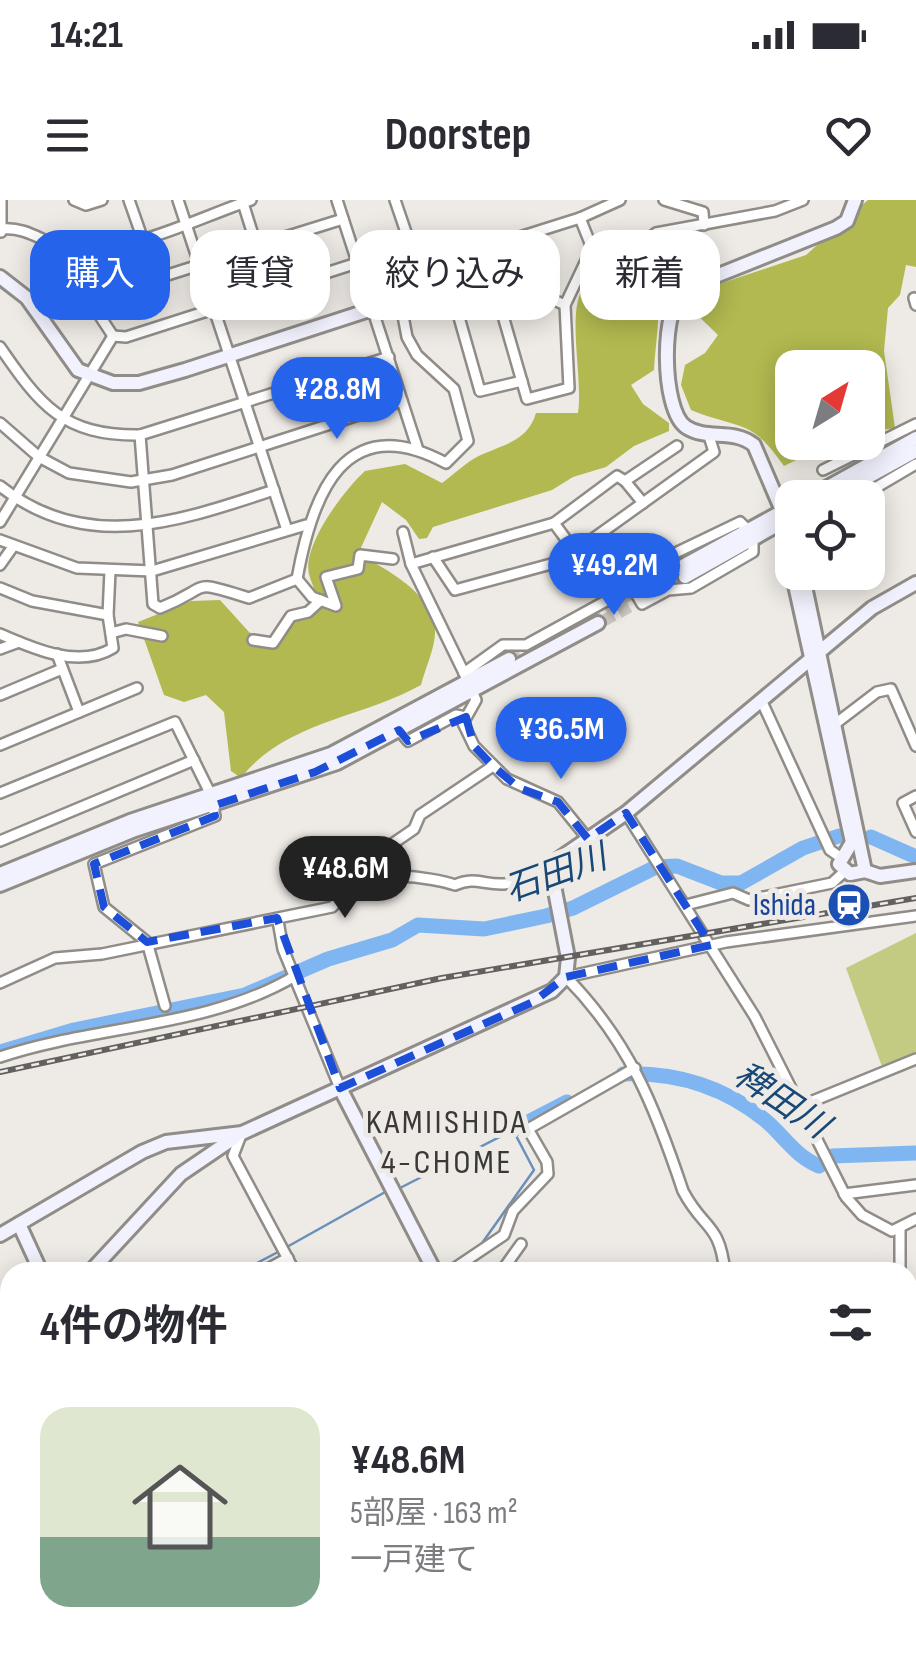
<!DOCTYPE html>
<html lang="ja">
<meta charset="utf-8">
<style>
:root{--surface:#fff;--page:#f7f7f7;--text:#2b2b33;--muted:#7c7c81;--accent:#2563eb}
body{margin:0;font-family:"Sofia Sans Condensed","Noto Sans JP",sans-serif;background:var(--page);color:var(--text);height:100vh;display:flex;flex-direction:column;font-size:38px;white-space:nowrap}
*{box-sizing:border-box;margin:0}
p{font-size:32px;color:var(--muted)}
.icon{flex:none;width:55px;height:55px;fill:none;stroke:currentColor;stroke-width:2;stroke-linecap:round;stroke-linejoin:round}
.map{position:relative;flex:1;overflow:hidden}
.details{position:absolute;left:0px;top:1062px;width:918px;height:392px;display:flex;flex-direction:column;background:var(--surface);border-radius:30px 30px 0 0;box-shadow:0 5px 25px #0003}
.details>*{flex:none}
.guide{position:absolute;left:30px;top:30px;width:858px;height:90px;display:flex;gap:20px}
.needle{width:65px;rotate:37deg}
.controls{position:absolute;left:775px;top:150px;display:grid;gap:20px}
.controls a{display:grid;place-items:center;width:110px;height:110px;border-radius:20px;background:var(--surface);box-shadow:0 5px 25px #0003;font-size:50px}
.price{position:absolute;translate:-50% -85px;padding:0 22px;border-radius:35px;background:var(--accent);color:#fff;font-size:32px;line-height:65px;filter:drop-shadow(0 2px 5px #0008)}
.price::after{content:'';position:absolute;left:50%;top:60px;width:30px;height:22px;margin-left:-15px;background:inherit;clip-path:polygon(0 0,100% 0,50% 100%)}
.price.current{background:#222;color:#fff}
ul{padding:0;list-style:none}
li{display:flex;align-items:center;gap:30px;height:250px;padding:0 40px}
li span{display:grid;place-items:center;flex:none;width:280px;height:200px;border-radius:30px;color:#555}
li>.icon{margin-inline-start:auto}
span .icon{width:120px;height:120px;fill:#fffc;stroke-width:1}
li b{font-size:42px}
h2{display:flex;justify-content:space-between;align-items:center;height:120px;padding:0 40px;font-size:42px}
.tag{padding:0 35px;border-radius:30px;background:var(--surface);box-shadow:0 5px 25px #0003;font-size:35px;line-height:90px}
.tag.current{background:var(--accent);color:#fff}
.status{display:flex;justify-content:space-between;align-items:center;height:70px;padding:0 50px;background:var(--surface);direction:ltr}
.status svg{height:28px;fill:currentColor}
header{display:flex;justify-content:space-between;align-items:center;height:130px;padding:0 40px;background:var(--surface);font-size:45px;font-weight:700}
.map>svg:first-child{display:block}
.green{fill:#c3ca81}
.forest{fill:#b1b950}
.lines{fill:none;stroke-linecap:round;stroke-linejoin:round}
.stream{stroke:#6a90b9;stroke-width:2.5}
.river{stroke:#7fb6f1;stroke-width:15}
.secondary-tunnel{stroke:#cac7c2;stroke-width:12;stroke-dasharray:12 6;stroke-linecap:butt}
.street-casing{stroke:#908c87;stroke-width:14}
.secondary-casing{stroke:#908c87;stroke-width:18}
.street{stroke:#fff;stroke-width:9}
.secondary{stroke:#f2f2fe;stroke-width:12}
.rail-casing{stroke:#63615f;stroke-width:6}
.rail{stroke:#eeeae5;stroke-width:2.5;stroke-dasharray:8;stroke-linecap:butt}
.marked{fill:none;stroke:#1d4ed8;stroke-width:8;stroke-dasharray:20 12;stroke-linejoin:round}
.labels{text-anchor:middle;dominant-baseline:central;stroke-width:10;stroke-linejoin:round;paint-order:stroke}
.transit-label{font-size:32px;fill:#164399;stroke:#eeeae5;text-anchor:end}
.water-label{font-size:35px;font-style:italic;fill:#174877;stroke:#eeeae5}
.neighbourhood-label{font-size:35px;letter-spacing:2.5px;fill:#3a3937;stroke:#eeeae5}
</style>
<div class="status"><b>14:21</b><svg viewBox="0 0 49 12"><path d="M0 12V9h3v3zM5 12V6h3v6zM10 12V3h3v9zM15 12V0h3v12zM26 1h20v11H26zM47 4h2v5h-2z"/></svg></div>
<header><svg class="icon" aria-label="menu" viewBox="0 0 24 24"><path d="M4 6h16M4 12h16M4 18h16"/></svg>Doorstep<svg class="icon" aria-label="heart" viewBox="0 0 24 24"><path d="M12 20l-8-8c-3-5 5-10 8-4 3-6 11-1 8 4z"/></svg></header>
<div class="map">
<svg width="916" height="1454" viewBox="0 0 916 1454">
<rect width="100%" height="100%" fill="#eeeae5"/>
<path class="green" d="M916,733V859L884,872L846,768Z"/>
<g class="forest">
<path d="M868,0H916V67L906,65L900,95L888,108L884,151L895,228L868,232V168H792V242L831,243L784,266C750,217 740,230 691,210L681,185L685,165L705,153L718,135L690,108L691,101L707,88L806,55Z"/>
<path d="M602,68C675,70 657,114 654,170L631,185L643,204L669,223V231L634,246L606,267L573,277L552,290L433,327L427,338L419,339L406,320L382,302L358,354C386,369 433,393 435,430C436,446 425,469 421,485C362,518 284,522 241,578L231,571L224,512L206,495L184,502L164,495L138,422L191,401L220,400L249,432L275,447L291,423L317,404C317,392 312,386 309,374C302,345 345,289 365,271L405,264L442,283C453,275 463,265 475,258C498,245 527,244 536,213H578C583,181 568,118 581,92C585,83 595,75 602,68Z"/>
<path d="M916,1403V1454H829L847,1445H908V1409Z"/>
</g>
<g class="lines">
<g class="stream">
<path d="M400,988L513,930L534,970L480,1046"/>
<path d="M285,1048L387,991"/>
<path d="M240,1072L278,1052"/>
<path d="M1,1161L10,1164"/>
<path d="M0,1379L10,1374"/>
</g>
<g class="river">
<path d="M871,637L916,657"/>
<path d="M0,852L74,830L245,795L328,759L392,740L418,725L484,729L546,716L573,708L656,667L677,666L721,683H741L803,648L839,636"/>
<path d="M623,874C675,872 724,887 765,920C784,936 795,956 819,966L832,956L916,953"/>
<path d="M513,930L567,902"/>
</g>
<g class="secondary-tunnel">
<path d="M603,421L685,377"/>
<path d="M509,459L679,368"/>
</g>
<defs>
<g id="street">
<path d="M74,0L86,5L102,0"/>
<path d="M129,0L142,37"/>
<path d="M178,0L287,330"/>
<path d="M337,0L418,250"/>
<path d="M664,0L703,12L704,25"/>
<path d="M243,3L270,89"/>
<path d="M2,29C30,26 49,48 76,50C133,52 198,18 251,0"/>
<path d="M1,32V0"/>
<path d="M526,36L541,94L565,105"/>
<path d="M54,46L113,136"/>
<path d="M256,46L343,19"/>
<path d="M592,48L628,54L656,33L775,11L803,0"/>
<path d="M484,50L527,199L569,188L565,105L592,48L580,18"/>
<path d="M914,98L916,105"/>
<path d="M89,100L199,65"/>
<path d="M113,136L126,137L357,63"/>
<path d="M0,147C40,205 63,236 140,235L389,157"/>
<path d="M522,181L480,191L443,61L580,18L620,0"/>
<path d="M0,223L39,257L69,273L131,282L172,275L402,201"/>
<path d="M140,235L153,404L160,408C213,387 187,378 249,398L297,379C312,295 344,208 446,263L468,241L454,189L417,155L407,137L400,100L413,53L395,0"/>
<path d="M823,270L916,224"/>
<path d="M0,286C86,355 180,321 274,290"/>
<path d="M865,294L916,264"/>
<path d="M643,303L625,281L677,246"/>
<path d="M0,322L113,136"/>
<path d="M403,332L411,364L554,323"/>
<path d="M0,340L77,368L152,371L306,325"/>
<path d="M576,353L554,323L617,276L625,281"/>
<path d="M433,357L455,390L562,361L714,252L708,233"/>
<path d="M411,364L464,473"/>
<path d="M0,365L12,348"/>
<path d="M297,379L312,397L336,406L326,377L358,369L360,355L393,359"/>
<path d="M632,387L642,404L668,390L691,388L753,352V339"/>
<path d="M0,388L32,401L108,415"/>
<path d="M111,433L126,429L162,436"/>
<path d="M0,434C34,449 79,469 113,448L108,415L110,371"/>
<path d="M253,440L273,443L291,416L308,412L321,400"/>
<path d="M0,449L19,442"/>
<path d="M57,454L79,512"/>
<path d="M0,495L62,469"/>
<path d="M762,502L830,650L840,657"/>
<path d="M835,524L877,492L891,489L916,546"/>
<path d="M399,530L408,541L456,515L466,517"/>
<path d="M0,545L137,488"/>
<path d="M0,593L175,522L211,595"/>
<path d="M916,596L903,603L916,632"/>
<path d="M626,613L755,817L846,997L862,1015L892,1031L916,1019"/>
<path d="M588,639L558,602L507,579L474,546L463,523L476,500L464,473L503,445H526L655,374L665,358L740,322L748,330"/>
<path d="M0,641L194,560"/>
<path d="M398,677L382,651L414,629L420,615L493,566"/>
<path d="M686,705L733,693L749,700L832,683L845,671"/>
<path d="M278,721L283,749L340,888"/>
<path d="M566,777L726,742L916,716"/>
<path d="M566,777C629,841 655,907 683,991C704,1031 719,1021 725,1072"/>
<path d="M0,783L55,758L102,754L332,707C339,701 340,694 346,688C365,668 432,677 455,685C475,676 483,685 504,684C520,682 537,674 550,665"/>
<path d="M165,806L147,742L104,707L94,664L215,616L213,606"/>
<path d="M0,857C95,825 208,828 295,776"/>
<path d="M798,907L916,859"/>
<path d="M241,935L233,956L295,1072"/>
<path d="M844,994L916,985"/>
<path d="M900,1028V1072"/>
<path d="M262,1072L288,1058"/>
<path d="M340,1072H343"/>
<path d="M449,1072L504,1035L513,1011L548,974L547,962L528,929L635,868"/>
<path d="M501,1072L521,1044"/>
<path d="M908,1122L916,1123"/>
<path d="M908,1162L916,1165"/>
<path d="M0,1167L10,1174"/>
<path d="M908,1294L916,1281"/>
<path d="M908,1340L916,1338"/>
<path d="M296,1445H319"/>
<path d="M468,1445L472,1454"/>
<path d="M227,1454L258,1445"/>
<path d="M591,1454L627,1446L636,1454"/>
<path d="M745,1454L758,1445"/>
</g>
<g id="secondary">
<path d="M0,77L27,98L78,170L113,183H139L185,170L400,100"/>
<path d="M808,298L916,238"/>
<path d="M830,298L916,251"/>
<path d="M786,324L785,340L852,642L839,664L850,674L865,671"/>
<path d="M792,334L754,245C733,228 707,241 686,227C661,210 660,104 686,88L836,28L847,21L855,0"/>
<path d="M679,368L792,306"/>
<path d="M802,372L865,671"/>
<path d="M685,377L790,318"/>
<path d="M865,671L880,676L916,671"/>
<path d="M0,674L130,621L331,554L509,459"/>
<path d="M0,685L135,630L337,563L598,423"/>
<path d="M340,888L435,1072"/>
<path d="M19,1024L41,1072"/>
<path d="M0,1035L142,952L166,942L242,933L552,791L566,777L568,758L550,665L626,613L872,408L916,383"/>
<path d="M90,1072L181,974L234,938"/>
<path d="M0,1157L10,1140"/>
<path d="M387,1445L399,1454"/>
<path d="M585,1445L588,1454"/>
</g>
</defs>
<use href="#street" class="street-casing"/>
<use href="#secondary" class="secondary-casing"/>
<use href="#street" class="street"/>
<use href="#secondary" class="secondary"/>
<defs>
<path id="rail" d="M0,872L442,778L916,698"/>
</defs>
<use href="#rail" class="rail-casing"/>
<use href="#rail" class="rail"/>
</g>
<path class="marked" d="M466,517L474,546L493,566L519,588L558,602L588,639L626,613L711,745L566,777L533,802L340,888L277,718L147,742L104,707L94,664L215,616L213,606L315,572L399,530L408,541Z"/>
<defs>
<symbol id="station-disc" viewBox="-11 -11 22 22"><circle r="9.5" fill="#1a4fb4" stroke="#eeeae5"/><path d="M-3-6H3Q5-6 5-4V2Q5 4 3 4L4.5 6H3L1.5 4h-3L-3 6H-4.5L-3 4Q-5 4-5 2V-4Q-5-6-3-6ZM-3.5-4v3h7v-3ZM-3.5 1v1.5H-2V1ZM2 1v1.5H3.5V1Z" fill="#fff"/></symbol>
</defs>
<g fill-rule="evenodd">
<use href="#station-disc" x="824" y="680" width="50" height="50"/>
</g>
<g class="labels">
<g class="transit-label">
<text x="816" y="705">Ishida</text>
</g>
<g class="water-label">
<text transform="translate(556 674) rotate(-20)">石田川</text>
<text transform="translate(781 901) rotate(34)">稗田川</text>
</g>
<g class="neighbourhood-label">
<text x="447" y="922">KAMIISHIDA<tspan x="447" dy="40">4-CHOME</tspan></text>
</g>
</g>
</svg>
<div class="controls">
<a><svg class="needle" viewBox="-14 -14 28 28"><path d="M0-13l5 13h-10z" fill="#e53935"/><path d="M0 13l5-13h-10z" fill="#7c7c81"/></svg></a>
<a><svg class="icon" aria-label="locate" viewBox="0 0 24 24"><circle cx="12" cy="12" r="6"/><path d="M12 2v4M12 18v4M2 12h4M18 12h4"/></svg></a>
</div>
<b class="price" style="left:337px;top:242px">¥28.8M</b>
<b class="price" style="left:614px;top:418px">¥49.2M</b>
<b class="price" style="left:561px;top:582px">¥36.5M</b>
<b class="price current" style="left:345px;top:721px">¥48.6M</b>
<div class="guide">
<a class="tag current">購入</a>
<a class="tag">賃貸</a>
<a class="tag">絞り込み</a>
<a class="tag">新着</a>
</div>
<section class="details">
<h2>4件の物件<svg class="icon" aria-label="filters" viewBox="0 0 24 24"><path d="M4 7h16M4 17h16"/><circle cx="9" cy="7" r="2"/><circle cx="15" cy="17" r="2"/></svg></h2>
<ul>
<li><span style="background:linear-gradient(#dfe7d0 65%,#7fa58c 0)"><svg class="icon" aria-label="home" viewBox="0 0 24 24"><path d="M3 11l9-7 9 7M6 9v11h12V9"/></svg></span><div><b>¥48.6M</b><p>5部屋 · 163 m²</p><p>一戸建て</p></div></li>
</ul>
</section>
</div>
